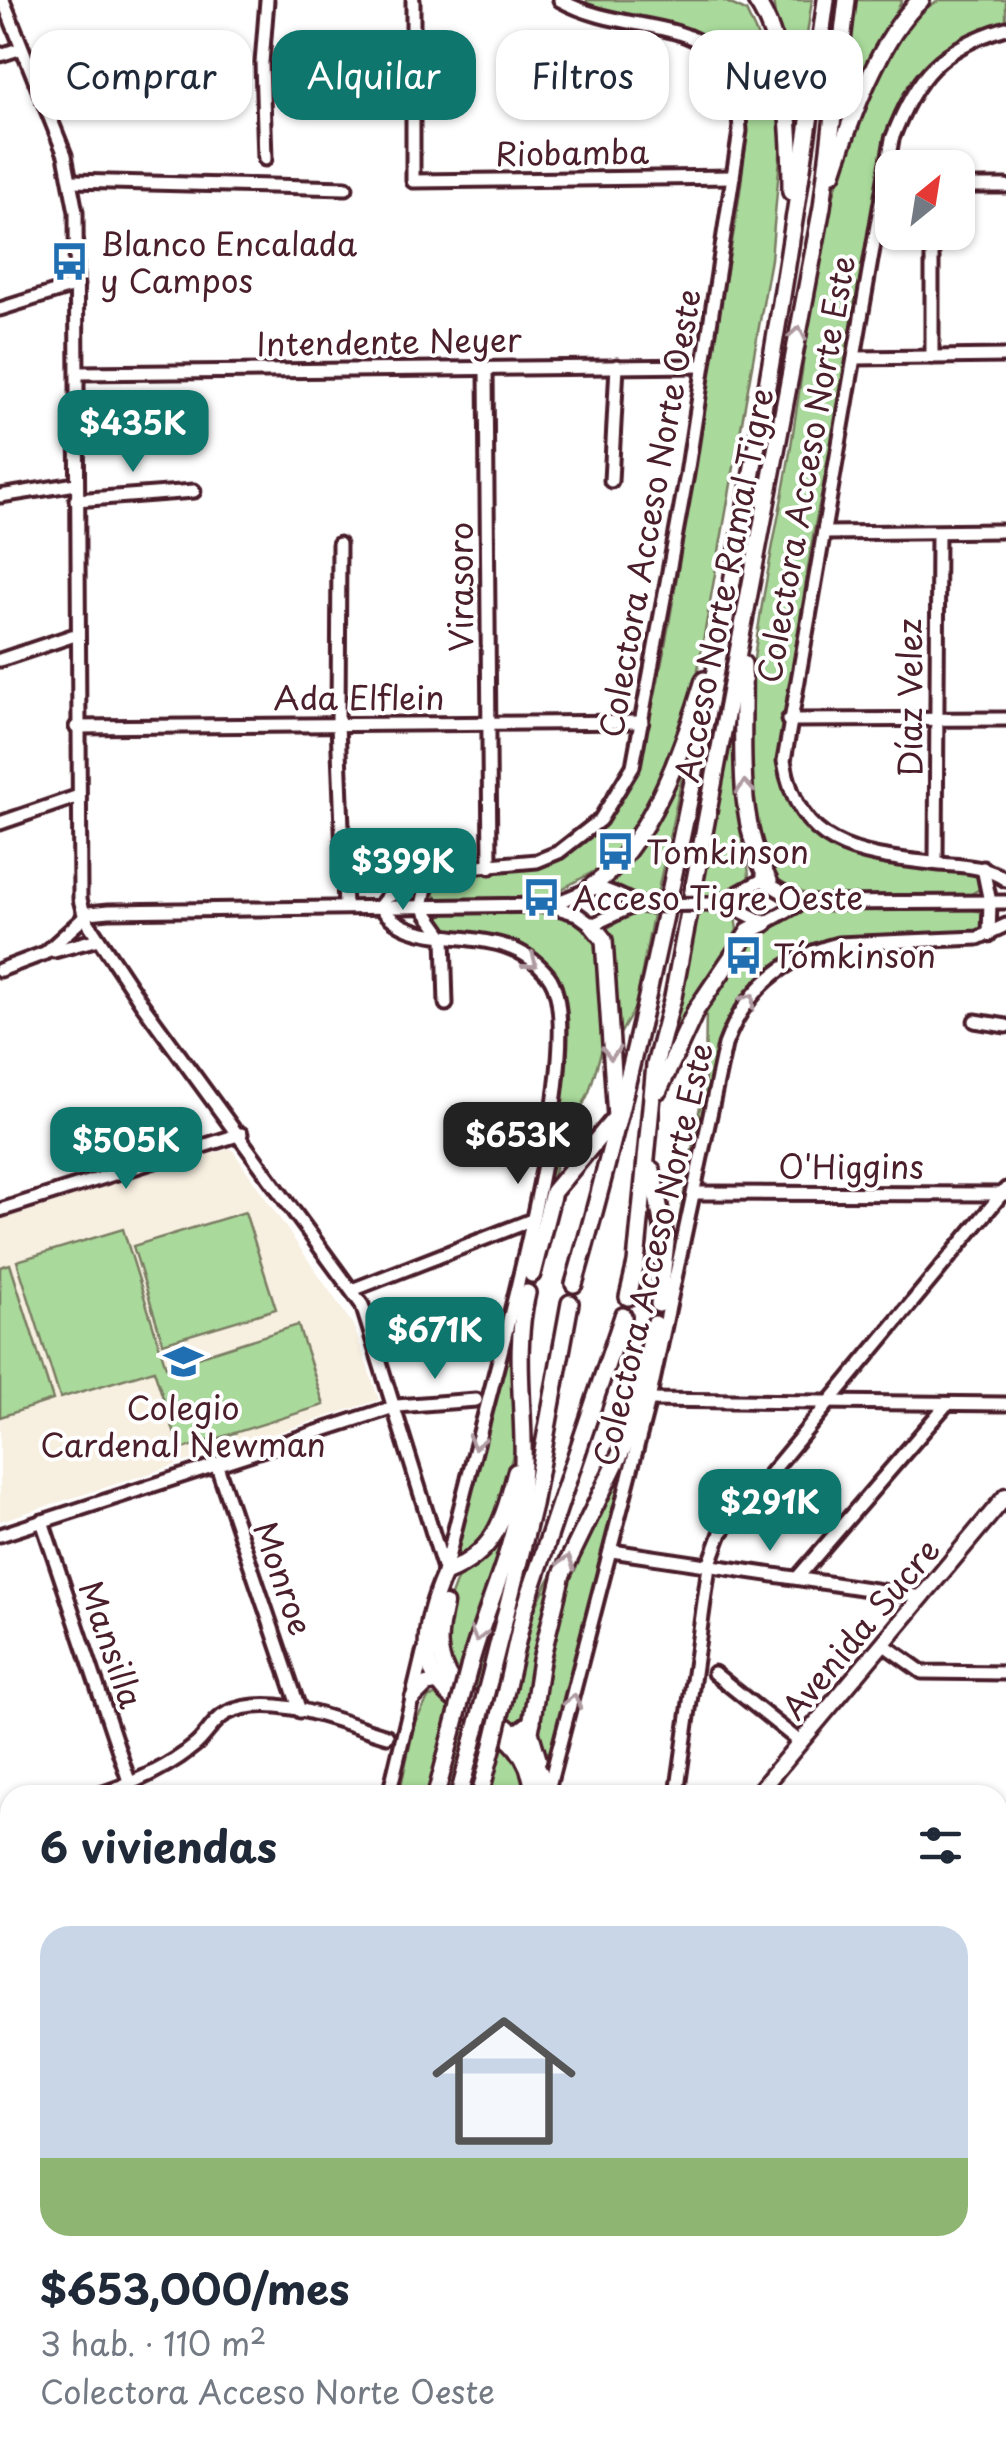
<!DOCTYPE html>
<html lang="es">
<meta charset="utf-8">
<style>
:root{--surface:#fff;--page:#f2f2f3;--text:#1f2937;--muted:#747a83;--line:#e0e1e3;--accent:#0f766e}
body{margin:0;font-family:"Playpen Sans",sans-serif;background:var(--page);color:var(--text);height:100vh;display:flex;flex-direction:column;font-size:38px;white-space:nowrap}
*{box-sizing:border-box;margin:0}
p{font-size:32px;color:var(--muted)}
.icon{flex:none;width:55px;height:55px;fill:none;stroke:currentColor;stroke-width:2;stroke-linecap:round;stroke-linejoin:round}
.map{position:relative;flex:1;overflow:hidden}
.drawer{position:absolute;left:0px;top:1785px;width:1008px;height:672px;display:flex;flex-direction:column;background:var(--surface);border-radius:30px 30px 0 0;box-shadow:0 2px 8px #0004}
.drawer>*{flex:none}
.top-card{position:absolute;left:30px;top:30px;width:948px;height:90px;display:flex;gap:20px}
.needle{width:65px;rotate:30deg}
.fabs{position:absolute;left:875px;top:150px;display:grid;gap:20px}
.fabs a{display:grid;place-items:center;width:100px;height:100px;border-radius:20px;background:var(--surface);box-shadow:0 2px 8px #0004;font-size:50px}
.price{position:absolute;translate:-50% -85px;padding:0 22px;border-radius:20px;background:var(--accent);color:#fff;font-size:32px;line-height:65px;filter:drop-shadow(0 2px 5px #0008)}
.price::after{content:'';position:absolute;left:50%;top:60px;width:30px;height:22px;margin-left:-15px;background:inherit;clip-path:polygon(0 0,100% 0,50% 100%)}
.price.current{background:#222;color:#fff}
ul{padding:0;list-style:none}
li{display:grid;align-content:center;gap:20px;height:530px;padding:0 40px}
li+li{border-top:2px solid var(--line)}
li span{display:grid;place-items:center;height:310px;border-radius:30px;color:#555}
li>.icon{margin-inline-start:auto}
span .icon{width:180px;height:180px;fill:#fffc;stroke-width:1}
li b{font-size:42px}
h2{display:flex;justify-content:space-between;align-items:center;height:120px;padding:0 40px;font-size:42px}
.pill{padding:0 35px;border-radius:30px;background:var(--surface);box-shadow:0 2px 8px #0004;font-size:35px;line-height:90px}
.pill.current{background:var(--accent);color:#fff}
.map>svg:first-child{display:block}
.built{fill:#f7efe0}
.green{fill:#a9da9b;stroke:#7a7c63;stroke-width:2.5}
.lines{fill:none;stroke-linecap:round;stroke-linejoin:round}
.minor-casing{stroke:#4a1f2b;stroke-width:19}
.major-casing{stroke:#4a1f2b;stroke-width:21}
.highway-casing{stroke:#4a1f2b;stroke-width:22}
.minor{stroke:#fff;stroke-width:11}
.major{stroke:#fff;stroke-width:14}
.highway{stroke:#fff;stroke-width:15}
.minor-bridge-casing{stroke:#4a1f2b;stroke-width:19;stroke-linecap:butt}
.highway-bridge-casing{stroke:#4a1f2b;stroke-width:22;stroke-linecap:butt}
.minor-bridge{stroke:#fff;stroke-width:11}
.highway-bridge{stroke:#fff;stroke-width:15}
.oneway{stroke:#ae9aa0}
.labels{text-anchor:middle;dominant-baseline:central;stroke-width:8;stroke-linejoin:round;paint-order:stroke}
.street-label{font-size:32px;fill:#4a1f2b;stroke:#fff}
.poi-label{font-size:32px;fill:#4a1f2b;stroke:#fff;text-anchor:start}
</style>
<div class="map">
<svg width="1006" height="2456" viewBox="0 0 1006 2456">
<rect width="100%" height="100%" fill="#fff"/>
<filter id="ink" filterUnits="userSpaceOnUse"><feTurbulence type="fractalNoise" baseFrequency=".01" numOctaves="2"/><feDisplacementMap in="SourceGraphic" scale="20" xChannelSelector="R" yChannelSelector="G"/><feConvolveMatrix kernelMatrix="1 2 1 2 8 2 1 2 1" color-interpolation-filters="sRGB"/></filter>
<g filter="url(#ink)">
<path class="built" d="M231,1148L353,1325L379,1400L0,1521V1218Z"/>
<g class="green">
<path d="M587,0H722L746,11L774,72L781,111L780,157L771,259L694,692L659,785L609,863L549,896L440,900L433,894L444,876C504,871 561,871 605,823C626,801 636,772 644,742C675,620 688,493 708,369C718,302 763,134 737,77C712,21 646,17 593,11L586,7Z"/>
<path d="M773,0H812L791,146Z"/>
<path d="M854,0H902L836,139Z"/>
<path d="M940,0H1006V24C953,40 921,65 898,116L814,530L778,760C790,868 891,860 974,871L981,875L983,887L966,897L815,898C798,890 773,882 766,864C721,752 770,574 789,458C812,322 818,177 890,55C904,32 914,12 940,0Z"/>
<path d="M734,726L749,876C740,892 726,896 709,896L706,911L735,915L737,930L668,1050Z"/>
<path d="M690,740L657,895L630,898L610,885L622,873Z"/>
<path d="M804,906L967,908L981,912L985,927L973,936C853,943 772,926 717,1055L666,1309L554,1751L543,1753L538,1727L569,1575L652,1353L667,1285L705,1079L706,1008L753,936Z"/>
<path d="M432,908L539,909L566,913L596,936L602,969V1049L589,1092L558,1157L518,1311L515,1447L491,1534L458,1561L453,1556L551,1157C574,1027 600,934 431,932Z"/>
<path d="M634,913L653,915L635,1008L616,1041L615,980L606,929Z"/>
<path d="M245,1212L276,1309L163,1343L133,1246Z"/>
<path d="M123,1229L166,1367L298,1325L324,1405L180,1450L154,1370L60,1398L17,1261Z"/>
<path d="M10,1264L53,1400L0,1417V1267Z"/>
<path d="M517,1496L457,1674L466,1682L520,1541L478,1697C434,1659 437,1627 459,1575C495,1558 505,1532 517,1496Z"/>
<path d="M557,1566L532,1716L517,1729L504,1721C516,1667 527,1613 557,1566Z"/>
<path d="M497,1672L503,1675L473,1795H465Z"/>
<path d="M444,1695L451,1699L429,1795H399L415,1722L429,1697Z"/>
<path d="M460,1707L473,1716L454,1795H439Z"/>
<path d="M499,1737L521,1759L531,1795H485Z"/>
<path d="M1006,1825V2456H738L735,2448H998V1826Z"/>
<path d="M0,2419L10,2433V2448H20L25,2456H0Z"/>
<path d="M163,2448H232L238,2456H155Z"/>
<path d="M291,2448H339L338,2456H288Z"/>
<path d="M435,2448H705L708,2456H437Z"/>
</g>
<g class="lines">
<defs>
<g id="minor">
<path d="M3,0L65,155L76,212L80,899L85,918L142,1004L362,1305L444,1569"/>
<path d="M413,0V181L733,177"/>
<path d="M1006,28C940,48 916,76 892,139L784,761C799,852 862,855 940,864C964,866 985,866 1006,880"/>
<path d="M0,55L19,49"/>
<path d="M265,159L262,63L267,0"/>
<path d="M72,181L346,188"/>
<path d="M958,186H1006"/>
<path d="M932,232V357"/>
<path d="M0,309L77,285"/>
<path d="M856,358L1006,356"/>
<path d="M486,368L490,867"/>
<path d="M78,373L701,366"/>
<path d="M611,481L617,366"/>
<path d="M0,496L76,484"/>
<path d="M76,500L194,491"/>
<path d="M824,533L1001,531"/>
<path d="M339,544L338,724L345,906"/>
<path d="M0,660L75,635"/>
<path d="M788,720L1006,719"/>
<path d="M76,727L642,722"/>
<path d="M0,823L76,797"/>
<path d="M936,863L938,533"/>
<path d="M983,868L990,902L989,935"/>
<path d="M429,873L422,906L444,937L446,1004"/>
<path d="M711,904L735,908L765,923L801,903L1006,902"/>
<path d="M718,904L762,880L801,903"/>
<path d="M548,905L577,914L592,925L637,904"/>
<path d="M54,951L98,939"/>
<path d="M0,970L45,953L89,913L109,911L548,905C597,891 585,877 636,904"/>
<path d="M975,1021L1006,1026"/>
<path d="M696,1193L1006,1194"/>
<path d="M0,1210L241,1134"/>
<path d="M352,1290L532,1220"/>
<path d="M649,1400L1006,1404"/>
<path d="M216,1463L300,1711"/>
<path d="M42,1521L130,1784"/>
<path d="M0,1535L397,1406L476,1400"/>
<path d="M612,1551L922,1597"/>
<path d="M445,1573C463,1474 601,1041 548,975C500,915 417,959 380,906L387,897L444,869L537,861L559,852L600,820L633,766L687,474L740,131C736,0 639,44 560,0"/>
<path d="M797,1578L946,1405"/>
<path d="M883,1644L922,1672L1006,1673"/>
<path d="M714,1673L800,1742"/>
<path d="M547,1794L649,1400L725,1045C745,991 782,958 838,944L978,938L1006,925"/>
<path d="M97,1795C132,1784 165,1770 194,1746C206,1737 213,1720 227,1713C275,1691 341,1723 387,1736"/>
<path d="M389,1795L423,1653"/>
<path d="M677,1795L709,1566L721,1533L1006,1189"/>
<path d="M998,1814H1006"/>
<path d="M0,1826L10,1822"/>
<path d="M0,2018L10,2016"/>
<path d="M0,2035L10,2069"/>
<path d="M0,2250L10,2261"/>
<path d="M426,2448L428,2456"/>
</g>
<g id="major">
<path d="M445,1573C374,1733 530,1692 533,1795"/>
<path d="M445,1604C438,1636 435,1655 453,1684C492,1716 539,1741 546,1795"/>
<path d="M413,1698L426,1685L441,1682"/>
<path d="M756,1795L1006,1496"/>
<path d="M718,2448L721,2456"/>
<path d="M137,2456L144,2448"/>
</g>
<g id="highway">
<path d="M756,1C787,45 791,138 791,192"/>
<path d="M833,173C850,121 880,36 921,0"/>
<path d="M743,664C745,735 733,816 769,881"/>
<path d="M592,886C649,848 685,743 704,680"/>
<path d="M659,1090L696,1010L750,930L765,923"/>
<path d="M652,1170L666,1242L659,1304"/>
<path d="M532,1274L553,1192L616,1117L604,940L592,925"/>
<path d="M574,1284C628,1097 668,907 706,717C753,479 794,240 826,0"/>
<path d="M628,1297L636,1263L655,1065L673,997L822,207L847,0"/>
<path d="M445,1573C495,1553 503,1522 516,1472"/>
<path d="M469,1668C484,1610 514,1553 521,1492C529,1426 511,1359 527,1293"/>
<path d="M489,1681L533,1505L570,1303"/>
<path d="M507,1686L524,1611L623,1316"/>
<path d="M499,1733L520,1731L532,1722"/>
<path d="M538,1759L530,1732L541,1660L562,1574L627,1440L655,1324"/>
<path d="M436,1795L453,1730"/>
<path d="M459,1795L473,1742"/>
<path d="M480,1795L492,1749"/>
<path d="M0,2274L10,2282"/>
<path d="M0,2327L10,2341"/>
<path d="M0,2377L10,2391"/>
<path d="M50,2448L56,2456"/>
<path d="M87,2448L93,2456"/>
<path d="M104,2448L112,2456"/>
<path d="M241,2448L245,2456"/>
<path d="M362,2448V2456"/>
<path d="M258,2456L262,2448"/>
<path d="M279,2456L283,2448"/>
<path d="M342,2456L343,2448"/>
<path d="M377,2456L380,2448"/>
</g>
</defs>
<use href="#minor" class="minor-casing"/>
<use href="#major" class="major-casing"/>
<use href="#highway" class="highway-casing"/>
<use href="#minor" class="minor"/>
<use href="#major" class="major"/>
<use href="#highway" class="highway"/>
<defs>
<path id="minor-bridge" d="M642,905L711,904"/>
<g id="highway-bridge">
<path d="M453,1730L469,1668"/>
<path d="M473,1742L489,1681"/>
<path d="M492,1749L507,1686"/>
</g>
</defs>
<use href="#minor-bridge" class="minor-bridge-casing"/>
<use href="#highway-bridge" class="highway-bridge-casing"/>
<use href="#minor-bridge" class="minor-bridge"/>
<use href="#highway-bridge" class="highway-bridge"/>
</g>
<defs><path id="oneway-chevron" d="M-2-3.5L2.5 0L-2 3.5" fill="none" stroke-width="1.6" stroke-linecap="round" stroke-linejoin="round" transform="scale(2.5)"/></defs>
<g class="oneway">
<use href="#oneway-chevron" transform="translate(798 333) rotate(-79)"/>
<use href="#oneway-chevron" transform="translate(745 787) rotate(-95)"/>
<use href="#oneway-chevron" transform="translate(531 962) rotate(37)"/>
<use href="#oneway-chevron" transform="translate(749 1000) rotate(-53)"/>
<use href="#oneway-chevron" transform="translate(611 1053) rotate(88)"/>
<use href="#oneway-chevron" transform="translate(476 1442) rotate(104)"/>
<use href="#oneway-chevron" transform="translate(567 1562) rotate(-71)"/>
<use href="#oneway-chevron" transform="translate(478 1635) rotate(105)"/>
<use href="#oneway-chevron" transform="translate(573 1701) rotate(-75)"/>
</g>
</g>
<defs>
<symbol id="bus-bare" viewBox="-9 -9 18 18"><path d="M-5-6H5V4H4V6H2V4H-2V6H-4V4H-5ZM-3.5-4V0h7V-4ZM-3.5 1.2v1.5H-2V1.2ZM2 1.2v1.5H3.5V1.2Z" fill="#1f6fb2" stroke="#fff" stroke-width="2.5" paint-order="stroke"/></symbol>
<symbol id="school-bare" viewBox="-9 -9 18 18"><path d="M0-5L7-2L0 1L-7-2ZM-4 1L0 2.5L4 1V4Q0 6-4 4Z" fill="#1f6fb2" stroke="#fff" stroke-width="2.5" paint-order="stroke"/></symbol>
</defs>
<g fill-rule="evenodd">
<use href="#bus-bare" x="42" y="234" width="55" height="55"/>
<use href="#bus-bare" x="588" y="824" width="55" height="55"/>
<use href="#bus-bare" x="514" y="870" width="55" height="55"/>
<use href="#bus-bare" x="716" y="928" width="55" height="55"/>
<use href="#school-bare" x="156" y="1334" width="55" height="55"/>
</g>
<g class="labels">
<g class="street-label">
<text transform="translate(572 152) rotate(-1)">Riobamba</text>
<text transform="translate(389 341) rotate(-1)">Intendente Neyer</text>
<text transform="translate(805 469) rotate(-80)">Colectora Acceso Norte Este</text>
<text transform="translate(649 513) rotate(-80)">Colectora Acceso Norte Oeste</text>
<text transform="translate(723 585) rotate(-79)">Acceso Norte Ramal Tigre</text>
<text transform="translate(460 587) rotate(-90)">Virasoro</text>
<text x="359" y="697">Ada Elflein</text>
<text transform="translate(909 698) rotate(-90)">Díaz Velez</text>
<text x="851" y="1166">O'Higgins</text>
<text transform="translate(652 1254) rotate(-77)">Colectora Acceso Norte Este</text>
<text transform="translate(284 1578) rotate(71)">Monroe</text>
<text transform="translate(860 1628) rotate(-50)">Avenida Sucre</text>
<text transform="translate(112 1644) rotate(71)">Mansilla</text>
</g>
<g class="poi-label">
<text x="100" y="243">Blanco Encalada<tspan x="100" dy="37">y Campos</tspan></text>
<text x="646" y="851">Tomkinson</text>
<text x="572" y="897">Acceso Tigre Oeste</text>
<text x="773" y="955">Tómkinson</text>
<text x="183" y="1407" text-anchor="middle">Colegio<tspan x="183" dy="37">Cardenal Newman</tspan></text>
</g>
</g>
</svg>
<div class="fabs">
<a><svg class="needle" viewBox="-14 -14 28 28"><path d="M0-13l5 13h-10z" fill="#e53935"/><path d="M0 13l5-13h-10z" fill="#747a83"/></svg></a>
</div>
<b class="price" style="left:133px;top:475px">$435K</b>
<b class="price" style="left:403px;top:913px">$399K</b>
<b class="price current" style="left:518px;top:1187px">$653K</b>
<b class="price" style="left:126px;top:1192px">$505K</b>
<b class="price" style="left:435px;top:1382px">$671K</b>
<b class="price" style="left:770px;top:1554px">$291K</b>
<div class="top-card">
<a class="pill">Comprar</a>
<a class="pill current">Alquilar</a>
<a class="pill">Filtros</a>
<a class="pill">Nuevo</a>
</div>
<section class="drawer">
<h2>6 viviendas<svg class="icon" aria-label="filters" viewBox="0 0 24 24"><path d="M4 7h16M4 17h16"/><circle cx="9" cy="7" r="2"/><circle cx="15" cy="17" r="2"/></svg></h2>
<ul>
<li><span style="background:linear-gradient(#c9d6e8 75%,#8fb573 0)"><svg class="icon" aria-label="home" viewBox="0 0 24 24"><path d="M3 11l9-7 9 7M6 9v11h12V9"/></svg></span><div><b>$653,000/mes</b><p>3 hab. · 110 m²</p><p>Colectora Acceso Norte Oeste</p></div></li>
</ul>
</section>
</div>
